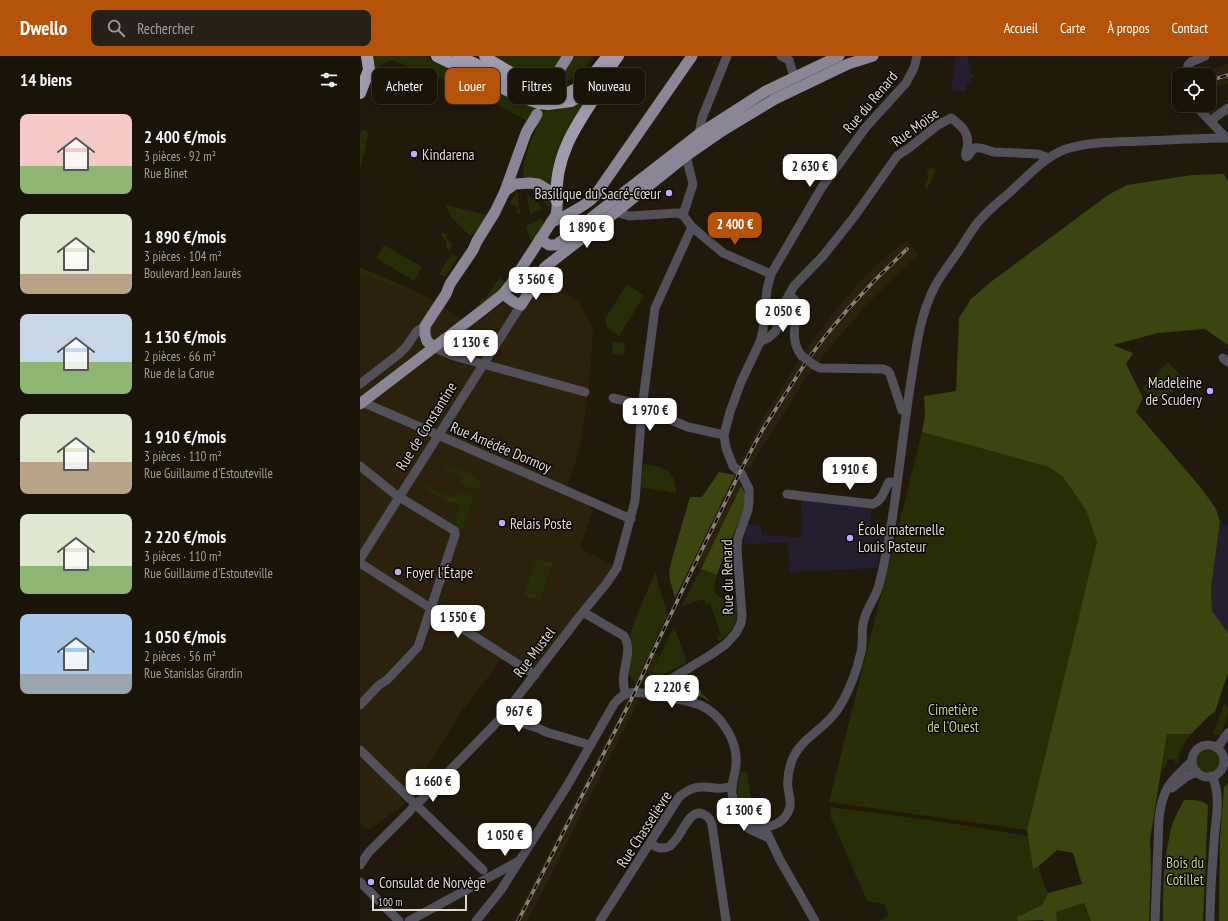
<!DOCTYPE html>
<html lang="fr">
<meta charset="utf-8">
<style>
:root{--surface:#191308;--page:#262016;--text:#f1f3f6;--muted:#9f9e9c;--line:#373229;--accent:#b45309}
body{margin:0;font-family:"PT Sans Narrow",sans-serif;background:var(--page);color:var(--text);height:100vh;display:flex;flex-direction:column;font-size:15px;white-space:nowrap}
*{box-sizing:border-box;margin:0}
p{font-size:13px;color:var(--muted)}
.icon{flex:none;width:22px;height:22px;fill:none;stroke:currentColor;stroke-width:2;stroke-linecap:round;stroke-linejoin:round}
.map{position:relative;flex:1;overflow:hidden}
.drawer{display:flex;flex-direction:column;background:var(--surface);width:360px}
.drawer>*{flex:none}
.hud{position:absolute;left:12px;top:12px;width:380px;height:36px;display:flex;gap:8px}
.fabs{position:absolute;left:812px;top:12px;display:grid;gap:8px}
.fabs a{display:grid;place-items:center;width:44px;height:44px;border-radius:8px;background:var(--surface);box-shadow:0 2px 10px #0003,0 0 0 1px var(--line);font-size:20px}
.scale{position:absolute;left:12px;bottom:10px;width:95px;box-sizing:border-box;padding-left:4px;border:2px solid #ded9d0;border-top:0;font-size:11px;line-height:14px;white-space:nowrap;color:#ded9d0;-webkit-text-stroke:3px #080502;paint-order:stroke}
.price{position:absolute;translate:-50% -34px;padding:0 9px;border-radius:8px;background:#fff;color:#222;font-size:13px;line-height:26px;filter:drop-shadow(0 1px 2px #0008)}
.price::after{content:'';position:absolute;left:50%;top:24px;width:12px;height:9px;margin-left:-6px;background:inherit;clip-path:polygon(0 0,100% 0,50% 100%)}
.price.current{background:var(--accent);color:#fff}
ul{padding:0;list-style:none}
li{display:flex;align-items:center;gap:12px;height:100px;padding:0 20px}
li span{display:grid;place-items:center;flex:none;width:112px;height:80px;border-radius:8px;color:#555}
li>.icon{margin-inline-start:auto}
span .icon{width:48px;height:48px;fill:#fffc;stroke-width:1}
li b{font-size:17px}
h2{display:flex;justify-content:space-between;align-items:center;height:48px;padding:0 20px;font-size:17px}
.chip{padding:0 14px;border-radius:8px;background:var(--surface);box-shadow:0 2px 10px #0003,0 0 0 1px var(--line);font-size:14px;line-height:36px}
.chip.current{background:var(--accent);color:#fff}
header{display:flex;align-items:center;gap:24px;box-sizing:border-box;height:56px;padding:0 20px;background:var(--accent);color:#fff}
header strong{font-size:19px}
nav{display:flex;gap:22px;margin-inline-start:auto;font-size:14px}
.search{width:280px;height:36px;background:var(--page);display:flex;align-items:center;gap:10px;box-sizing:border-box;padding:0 14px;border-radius:8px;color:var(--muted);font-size:15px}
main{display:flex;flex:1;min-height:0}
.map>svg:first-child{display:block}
.built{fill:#2c210c}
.education{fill:#241e2e}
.green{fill:#262d07}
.forest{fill:#3a4510}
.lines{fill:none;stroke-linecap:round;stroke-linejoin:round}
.major-tunnel{stroke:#3d3629;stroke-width:11;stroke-dasharray:11 5.5;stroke-linecap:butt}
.minor{stroke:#525058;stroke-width:9}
.major{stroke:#8a8696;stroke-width:11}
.highway{stroke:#a09cae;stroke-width:12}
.rail-casing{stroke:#868074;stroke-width:3.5}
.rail{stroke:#080502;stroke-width:2;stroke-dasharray:6;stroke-linecap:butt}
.minor-bridge{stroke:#525058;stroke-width:9}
.poi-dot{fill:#b6acf8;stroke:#080502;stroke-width:1.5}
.labels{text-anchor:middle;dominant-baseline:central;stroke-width:3;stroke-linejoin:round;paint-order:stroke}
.street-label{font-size:15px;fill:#ded9d0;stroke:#080502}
.poi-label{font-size:15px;fill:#ded9d0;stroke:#080502;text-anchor:start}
.park-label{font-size:15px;fill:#bdd182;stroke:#080502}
</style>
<header>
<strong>Dwello</strong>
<div class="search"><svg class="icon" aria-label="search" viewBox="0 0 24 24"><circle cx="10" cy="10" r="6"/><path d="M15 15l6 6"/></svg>Rechercher</div>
<nav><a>Accueil</a><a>Carte</a><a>À propos</a><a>Contact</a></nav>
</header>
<main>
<section class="drawer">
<h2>14 biens<svg class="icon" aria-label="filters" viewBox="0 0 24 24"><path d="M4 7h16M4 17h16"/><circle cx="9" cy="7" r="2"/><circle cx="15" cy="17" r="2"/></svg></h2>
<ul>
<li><span style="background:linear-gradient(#f6c9c9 65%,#8fb573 0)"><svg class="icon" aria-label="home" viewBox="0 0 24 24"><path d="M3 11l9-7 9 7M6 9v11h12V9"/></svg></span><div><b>2 400 €/mois</b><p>3 pièces · 92 m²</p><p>Rue Binet</p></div></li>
<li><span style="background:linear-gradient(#dfe7d0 75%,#b9a48a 0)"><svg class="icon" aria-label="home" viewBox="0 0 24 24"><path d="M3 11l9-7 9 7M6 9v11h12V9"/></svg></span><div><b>1 890 €/mois</b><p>3 pièces · 104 m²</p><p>Boulevard Jean Jaurès</p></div></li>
<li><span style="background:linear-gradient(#c9d6e8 60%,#8fb573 0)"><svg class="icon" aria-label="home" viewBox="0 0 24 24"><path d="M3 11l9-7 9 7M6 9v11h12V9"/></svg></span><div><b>1 130 €/mois</b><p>2 pièces · 66 m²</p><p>Rue de la Carue</p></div></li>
<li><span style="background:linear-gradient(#dfe7d0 60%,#b9a48a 0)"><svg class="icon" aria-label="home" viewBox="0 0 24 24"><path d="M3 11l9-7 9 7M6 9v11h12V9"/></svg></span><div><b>1 910 €/mois</b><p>3 pièces · 110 m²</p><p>Rue Guillaume d'Estouteville</p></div></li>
<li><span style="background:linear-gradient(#dfe7d0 65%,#8fb573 0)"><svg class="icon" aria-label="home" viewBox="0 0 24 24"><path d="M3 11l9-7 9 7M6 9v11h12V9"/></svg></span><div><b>2 220 €/mois</b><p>3 pièces · 110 m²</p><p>Rue Guillaume d'Estouteville</p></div></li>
<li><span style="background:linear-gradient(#a9c7e8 75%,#9aa5b1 0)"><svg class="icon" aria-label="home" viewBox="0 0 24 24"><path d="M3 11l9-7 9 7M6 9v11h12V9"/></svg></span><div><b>1 050 €/mois</b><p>2 pièces · 56 m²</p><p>Rue Stanislas Girardin</p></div></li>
</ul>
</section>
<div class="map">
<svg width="868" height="865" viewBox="0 0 868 865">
<rect width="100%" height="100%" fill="#21190b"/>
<g class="built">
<path d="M868,8V28L849,33V19H840L839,16Z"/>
<path d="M546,184L558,199L510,245L467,295L446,322L389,413L381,406L400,367L424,328L447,292L471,260L496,230L521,205Z"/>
<path d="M0,218L70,242L109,268L187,223L219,246L233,272L230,320L223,373L219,396L215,408L207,429L233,455L220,492L254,510L176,618L141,604L102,655L43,750L8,774L0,768Z"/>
<path d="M375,419L381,431L341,513L331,509Z"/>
<path d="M290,594L300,600L286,628H275Z"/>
<path d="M267,644H279L181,839L167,865H154Z"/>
</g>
<g class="education">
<path d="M595,0H607L611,12H609L610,17L612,16L614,22L610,23L611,27H607L606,35L591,34Z"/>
<path d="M441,443L511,449V470L525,471L517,512L429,516L428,487L383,488L388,468L401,469V479L442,481Z"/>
<path d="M860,465L868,470V577L852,556L851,533Z"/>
</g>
<g class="green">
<path d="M10,0H64L170,51C196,56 207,53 230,41L191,133L166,125C165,122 164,119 163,116C161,105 177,71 182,59L167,65L117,37L32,4C23,7 19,8 14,17Z"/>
<path d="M132,0H203L188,27C166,22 150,12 132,0Z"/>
<path d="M214,0H234L224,14L210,24L198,27Z"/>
<path d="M2,74L9,76L0,114V79Z"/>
<path d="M570,111L574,112L576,115L567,133L564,132L568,122L567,116Z"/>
<path d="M173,134C181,134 188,142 191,150L187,151L183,144L172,135Z"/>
<path d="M157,136L160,158L156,156L158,152L150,147Z"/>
<path d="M167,138L178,147L182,153L170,158Z"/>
<path d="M85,149L127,159L114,179H109L91,161Z"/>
<path d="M182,162L184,167L172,187L170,183L166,170Z"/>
<path d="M83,176L88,179L86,182L93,188L90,194L86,192V185L81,179Z"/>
<path d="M24,189L62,211L54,225L16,202Z"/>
<path d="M91,198L98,201L85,221L79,218Z"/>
<path d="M155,210L157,211C144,230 133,240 115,253L123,242L125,243L139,222L145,226Z"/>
<path d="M0,211L70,242L0,218Z"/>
<path d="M267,228L284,240L259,280L247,272L245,263Z"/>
<path d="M253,286L265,287L264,299L252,298Z"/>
<path d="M808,306L824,323L798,349L782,332Z"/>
<path d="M562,376L752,428L667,774L469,746Z"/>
<path d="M283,408C303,410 316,414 316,437L281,431Z"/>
<path d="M85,411C97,414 122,418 121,433L119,434L101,428L100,420C95,416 88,416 83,413Z"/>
<path d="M58,426L89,441L99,435L117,442V444L113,443L103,474L94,469L100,449L86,445L57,428Z"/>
<path d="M177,502L193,507L180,545L164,540Z"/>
<path d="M341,513L357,519C350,539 356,543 376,545C379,563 375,574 360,585H359L357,581L361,579L350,548L346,549L343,543L321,551Z"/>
<path d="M296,515L299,532L308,557L275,628L267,614L272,589L270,578L281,549Z"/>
<path d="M314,571L326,603L325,607L286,628Z"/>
<path d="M864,647L868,653V656L861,680L853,678Z"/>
<path d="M807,678H831C823,689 819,694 818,708H816L814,703H811L808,704L806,710L803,713L801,720Z"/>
<circle cx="848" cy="706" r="12"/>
<path d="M380,716H387L391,744L396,763L395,764C375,755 376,734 380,716Z"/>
<path d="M470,751L583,766L668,780L673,812L679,810L684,829L688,837L682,849L657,861L658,865H519L529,859L524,848L507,845L471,762Z"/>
<path d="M724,847L731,865H697L695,856Z"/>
</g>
<g class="forest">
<path d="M864,118L868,125V289L845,273L798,277L753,289L773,297L766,308L783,342L776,356L842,433L856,453L860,465L851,533L852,555L868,577V616L855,656L850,659L831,678H807L790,784L791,814L789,865H731L724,847L696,856L697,865H684L683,864L658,865L657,861L682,849L688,837L722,828L713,797L697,794L679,810L673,813L667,774L737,486L726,454L703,421L689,411L562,376L565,359L564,340L596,335L599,262L611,243L632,225L748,139L767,129L832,119Z"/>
<path d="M359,416L375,419L315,542L310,524L309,516L312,503L330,441H342Z"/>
<path d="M381,430C385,436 386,442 386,449L362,505L357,519L341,513Z"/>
<path d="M330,618L337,630L341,634V637L352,647L342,641L311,634V631L317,625Z"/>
<path d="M868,727V865H859L860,783L864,731Z"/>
<path d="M824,744C832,744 843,743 848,750L843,865H803C803,836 803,807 810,778C812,766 818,755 824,744Z"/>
</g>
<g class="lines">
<path class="major-tunnel" d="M183,46L195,21"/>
<g class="minor">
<path d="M421,0L429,4L434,21"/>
<path d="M827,19L828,9L831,6L845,0"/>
<path d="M835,49L866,82"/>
<path d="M850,65L868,52"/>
<path d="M339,78L342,62L367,0"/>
<path d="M256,156L269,160L318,157L323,159L332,171L363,197L411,218"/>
<path d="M323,159L333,128L326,100L323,94"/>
<path d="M429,239C433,242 437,245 438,251C438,254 437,258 436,260C434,275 432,288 442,300"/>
<path d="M400,286L408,282L415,276L420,267L425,246L434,230L463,200L494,161L537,100L549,92L578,69L591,62C602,70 610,77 607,92C606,96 605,97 606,101L608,100L614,92C622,91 627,94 634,96L678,98L689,102"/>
<path d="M73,291L94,300L225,336"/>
<path d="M863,302L868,306"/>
<path d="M454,309L460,312L523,313L528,315L530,318L542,354L546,355"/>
<path d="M0,328L39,298L46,291L57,275L65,270"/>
<path d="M253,342L278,348L282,352L328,371L364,379"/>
<path d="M0,345L271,463"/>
<path d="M0,410L36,439L95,475V479L58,591L27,624L19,629L0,649"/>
<path d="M427,438L442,440L513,448C523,444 524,434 529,426L537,427"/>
<path d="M0,503L161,249"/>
<path d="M0,507L175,619"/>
<path d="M223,556L264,580C275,597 257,619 266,637"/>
<path d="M294,639L311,623L352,598L366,588L376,577L381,567L382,559L377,493L378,482L388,454L389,445V433L381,417L373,410L366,392L364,379L370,356L381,326L400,286L403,274L407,233L411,218L462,131L506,71L546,27L554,12L557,0"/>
<path d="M142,661L178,672L186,676L230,689"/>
<circle cx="848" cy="705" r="16"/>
<path d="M857,692L868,677"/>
<path d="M0,694L123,814"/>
<path d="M812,732L826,721L837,716"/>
<path d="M376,754C381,759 385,764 391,768C406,775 425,769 430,751C431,745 429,738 428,732C427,723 428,716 431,707C439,682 465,674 478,653C488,638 493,624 498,608C499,602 502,595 502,589C503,580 501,573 504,564C507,551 516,541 519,529C536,462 540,393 551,325C556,293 560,258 575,230C582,217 592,205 600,193C606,184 612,173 619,165C628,155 638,146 648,138C665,123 685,100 706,93C731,85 759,86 784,85C812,84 840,82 868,82"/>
<path d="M389,773L409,782"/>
<path d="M407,777L420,804L455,865"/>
<path d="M290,787C297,792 302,794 310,790C315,785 319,780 322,774C327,766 334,752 345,759C349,761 351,765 352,769L366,865"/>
<path d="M0,809L9,796L50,755L55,748L61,744L142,661L219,561L246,528L257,512L275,445L282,352L295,252L332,171"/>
<path d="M0,826L39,865"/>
<path d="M49,865L159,805"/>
<path d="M116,865L141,834L207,730L254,648C266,632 281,636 298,640C312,642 327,644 340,649C361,658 378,685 376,708C376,716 372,724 372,732C371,741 375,749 378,758"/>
<path d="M240,865L319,741C332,730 339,730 355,732C361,733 366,731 372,731"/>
<path d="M795,865L799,762C803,731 810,726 832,705"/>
<path d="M850,865C850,839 852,813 854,787C855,764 862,741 852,720"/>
</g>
<g class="major">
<path d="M195,21L208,0"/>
<path d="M191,166C201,163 228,148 234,141L332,0"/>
<path d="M180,183L189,189H196L339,78L406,35L479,0"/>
<path d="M143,238L154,246L161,249L185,211L256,156L326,100L362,75L415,43L488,8L513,0"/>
<path d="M73,291L67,285L65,279V270L86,238L90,228L113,194L117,185L135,156L145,135L166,77C169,70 174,65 177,58"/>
<path d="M0,348L124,253L143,238L151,228L196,159L197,152V145L188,134L178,128L170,127L155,128L145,135"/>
</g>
<g class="highway">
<path d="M77,0L159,40L179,47L188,48L211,45L230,35L247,15L258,0"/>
<path d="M98,0L162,30L185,38L197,39L208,37L220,31L229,24L248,0"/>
<path d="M125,0L131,5L151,17"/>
<path d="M0,37L9,14L7,0"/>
<path d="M197,145C193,99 219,65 243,29"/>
</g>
<defs>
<g id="rail">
<path d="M849,25L868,19"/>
<path d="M158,865L271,644L293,596L334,510L384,408L403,373L448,303L467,278L488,253L515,224L547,193"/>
</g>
</defs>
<use href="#rail" class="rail-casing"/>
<use href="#rail" class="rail"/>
<path class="minor-bridge" d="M442,300L454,309"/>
</g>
<g class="poi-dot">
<circle cx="54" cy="98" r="4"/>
<circle cx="309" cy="137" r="4"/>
<circle cx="850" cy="335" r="4"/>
<circle cx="142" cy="467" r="4"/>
<circle cx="490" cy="482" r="4"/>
<circle cx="38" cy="516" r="4"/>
<circle cx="11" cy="826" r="4"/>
</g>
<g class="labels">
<g class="street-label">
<text transform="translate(510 46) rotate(-50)">Rue du Renard</text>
<text transform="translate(555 71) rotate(-36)">Rue Moïse</text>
<text transform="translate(66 370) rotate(-58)">Rue de Constantine</text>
<text transform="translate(141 391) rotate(23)">Rue Amédée Dormoy</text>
<text transform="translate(367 521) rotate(-91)">Rue du Renard</text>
<text transform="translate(174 596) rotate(-53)">Rue Mustel</text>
<text transform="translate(284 773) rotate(-57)">Rue Chasselièvre</text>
</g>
<g class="poi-label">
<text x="62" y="98">Kindarena</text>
<text x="301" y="137" text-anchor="end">Basilique du Sacré-Cœur</text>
<text x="842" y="326" text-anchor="end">Madeleine<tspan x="842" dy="17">de Scudery</tspan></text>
<text x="150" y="467">Relais Poste</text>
<text x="498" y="473">École maternelle<tspan x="498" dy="17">Louis Pasteur</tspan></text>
<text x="46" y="516">Foyer l'Étape</text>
<text x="19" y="826">Consulat de Norvège</text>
</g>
<g class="park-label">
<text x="593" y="653">Cimetière<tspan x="593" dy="17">de l'Ouest</tspan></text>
<text x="825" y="806">Bois du<tspan x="825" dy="17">Cotillet</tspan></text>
</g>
</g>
</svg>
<div class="fabs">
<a><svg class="icon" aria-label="locate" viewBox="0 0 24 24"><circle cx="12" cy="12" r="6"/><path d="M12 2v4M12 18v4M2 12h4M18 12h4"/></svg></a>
</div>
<div class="scale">100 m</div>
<b class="price" style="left:450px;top:132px">2 630 €</b>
<b class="price current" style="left:375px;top:190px">2 400 €</b>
<b class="price" style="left:227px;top:193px">1 890 €</b>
<b class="price" style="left:176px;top:245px">3 560 €</b>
<b class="price" style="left:423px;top:277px">2 050 €</b>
<b class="price" style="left:111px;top:308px">1 130 €</b>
<b class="price" style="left:290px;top:376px">1 970 €</b>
<b class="price" style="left:490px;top:435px">1 910 €</b>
<b class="price" style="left:98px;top:583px">1 550 €</b>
<b class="price" style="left:312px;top:653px">2 220 €</b>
<b class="price" style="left:159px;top:677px">967 €</b>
<b class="price" style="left:73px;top:747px">1 660 €</b>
<b class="price" style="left:384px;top:776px">1 300 €</b>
<b class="price" style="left:145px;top:801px">1 050 €</b>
<div class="hud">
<a class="chip">Acheter</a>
<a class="chip current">Louer</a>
<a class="chip">Filtres</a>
<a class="chip">Nouveau</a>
</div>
</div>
</main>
